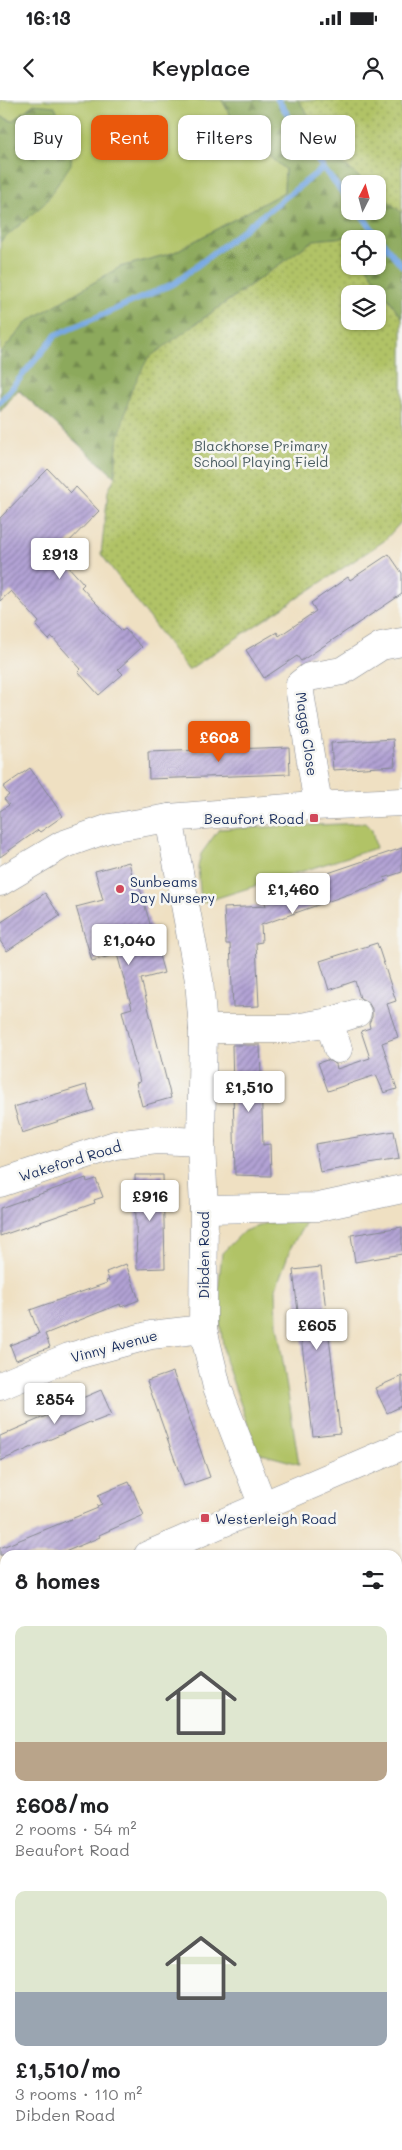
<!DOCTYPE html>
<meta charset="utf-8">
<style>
:root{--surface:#fff;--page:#f2f2f2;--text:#202124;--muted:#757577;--accent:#ea580c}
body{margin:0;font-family:Mali,sans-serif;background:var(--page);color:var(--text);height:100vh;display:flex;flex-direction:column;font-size:19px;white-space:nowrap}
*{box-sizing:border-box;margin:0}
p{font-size:16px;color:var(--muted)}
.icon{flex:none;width:28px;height:28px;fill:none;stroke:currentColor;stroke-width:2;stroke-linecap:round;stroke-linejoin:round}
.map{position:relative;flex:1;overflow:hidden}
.side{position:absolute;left:0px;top:1450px;width:402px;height:600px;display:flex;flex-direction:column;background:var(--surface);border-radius:15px 15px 0 0;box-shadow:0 1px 4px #0004}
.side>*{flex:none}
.banner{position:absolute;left:15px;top:15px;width:372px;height:45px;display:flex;gap:10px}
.needle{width:32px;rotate:6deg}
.buttons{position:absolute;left:341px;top:75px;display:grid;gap:10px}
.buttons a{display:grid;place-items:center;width:45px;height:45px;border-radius:10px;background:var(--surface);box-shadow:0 1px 4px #0004;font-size:25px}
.price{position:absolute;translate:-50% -42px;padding:0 11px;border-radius:5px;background:#fff;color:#222;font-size:16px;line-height:32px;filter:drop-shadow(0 1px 2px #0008)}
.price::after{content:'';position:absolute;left:50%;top:30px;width:15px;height:11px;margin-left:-8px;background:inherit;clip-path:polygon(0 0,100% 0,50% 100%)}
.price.current{background:var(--accent);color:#fff}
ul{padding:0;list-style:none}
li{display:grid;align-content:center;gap:10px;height:265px;padding:0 15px}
li span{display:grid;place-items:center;height:155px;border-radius:10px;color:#555}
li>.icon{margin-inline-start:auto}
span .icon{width:90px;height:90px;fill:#fffc;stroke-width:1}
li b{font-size:21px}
h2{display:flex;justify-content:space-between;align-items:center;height:60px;padding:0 15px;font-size:21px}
.tag{padding:0 18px;border-radius:10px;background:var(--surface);box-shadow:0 1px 4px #0004;font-size:18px;line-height:45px}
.tag.current{background:var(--accent);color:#fff}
.status{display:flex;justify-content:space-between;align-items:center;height:35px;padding:0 25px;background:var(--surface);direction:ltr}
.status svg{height:14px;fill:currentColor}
header{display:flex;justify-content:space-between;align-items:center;height:65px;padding:0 15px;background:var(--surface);font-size:22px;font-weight:600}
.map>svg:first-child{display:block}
.grass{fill:#b1c366;stroke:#667962}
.forest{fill:url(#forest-firs);stroke:#546c5c}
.park{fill:url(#park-dots);stroke:#667962;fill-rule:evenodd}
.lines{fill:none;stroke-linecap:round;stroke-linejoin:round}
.stream{stroke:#77a8e2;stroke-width:6}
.building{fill:url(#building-hatch)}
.minor-casing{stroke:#858890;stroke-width:29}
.minor{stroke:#fff;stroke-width:28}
.poi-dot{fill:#d1495b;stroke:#f6f6f2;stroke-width:2}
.labels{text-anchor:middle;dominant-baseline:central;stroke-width:5;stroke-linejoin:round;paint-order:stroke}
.park-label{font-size:14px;fill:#485b60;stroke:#f6f6f2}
.street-label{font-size:14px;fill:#1b2f5e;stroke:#f6f6f2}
.poi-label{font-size:14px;fill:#1b2f5e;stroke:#f6f6f2;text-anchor:start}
</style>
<div class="status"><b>16:13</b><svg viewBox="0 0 49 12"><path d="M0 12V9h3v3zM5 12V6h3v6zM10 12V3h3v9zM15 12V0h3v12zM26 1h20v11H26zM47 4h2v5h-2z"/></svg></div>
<header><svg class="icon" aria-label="back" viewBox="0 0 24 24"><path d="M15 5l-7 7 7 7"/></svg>Keyplace<svg class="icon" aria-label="person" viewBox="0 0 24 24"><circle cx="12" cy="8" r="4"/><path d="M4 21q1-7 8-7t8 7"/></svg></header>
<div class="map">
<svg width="402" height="2050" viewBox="0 0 402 2050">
<defs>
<pattern id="forest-firs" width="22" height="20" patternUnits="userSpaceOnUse" patternTransform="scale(1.25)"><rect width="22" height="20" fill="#8ca95b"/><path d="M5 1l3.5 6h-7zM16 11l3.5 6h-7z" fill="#728a4e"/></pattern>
<pattern id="park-dots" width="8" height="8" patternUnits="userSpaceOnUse" patternTransform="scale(1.25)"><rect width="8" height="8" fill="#b1c366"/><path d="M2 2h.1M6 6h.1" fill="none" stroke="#8f9f57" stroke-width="1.8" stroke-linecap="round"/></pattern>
<pattern id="building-hatch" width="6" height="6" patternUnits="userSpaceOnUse" patternTransform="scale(1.25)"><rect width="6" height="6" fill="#b2a2d4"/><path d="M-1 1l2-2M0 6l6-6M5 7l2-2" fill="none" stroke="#9084af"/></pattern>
</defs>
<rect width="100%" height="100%" fill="#f6f6f2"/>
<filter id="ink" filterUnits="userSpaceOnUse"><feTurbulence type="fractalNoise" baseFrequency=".02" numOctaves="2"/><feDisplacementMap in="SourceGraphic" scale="10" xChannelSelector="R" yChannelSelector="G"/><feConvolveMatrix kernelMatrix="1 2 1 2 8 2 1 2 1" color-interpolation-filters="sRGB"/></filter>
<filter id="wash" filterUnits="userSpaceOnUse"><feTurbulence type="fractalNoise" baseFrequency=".0096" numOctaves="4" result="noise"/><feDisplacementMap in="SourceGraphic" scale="20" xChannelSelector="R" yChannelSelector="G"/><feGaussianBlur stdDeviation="1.12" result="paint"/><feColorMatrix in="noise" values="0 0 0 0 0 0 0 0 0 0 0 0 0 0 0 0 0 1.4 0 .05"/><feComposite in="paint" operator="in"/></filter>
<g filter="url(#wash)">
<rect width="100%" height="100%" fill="#efe0c2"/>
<g class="grass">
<path d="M0,0H222L237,28L285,69L284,92L173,153L120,167L27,222L0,254V142L5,136L34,4L12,21L0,16Z"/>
<path d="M365,723L372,730L376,748L201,803L198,767L201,754L219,729Z"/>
<path d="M306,1122L291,1147L276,1188L277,1224L299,1364L258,1353L225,1260L217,1200L222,1153L244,1131L267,1123Z"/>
</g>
<g class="forest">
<path d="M222,0H298L345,65L367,84H350V111H378V92L401,111L402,218L366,166H378V139H350V143L346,137L314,140L194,225L117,344L115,377L18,290L0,312V254L27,222L120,167L173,153L284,92L285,69L237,28Z"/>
<path d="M34,4L54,6L72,37L71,64L45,103L0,142V16L12,21Z"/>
</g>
<g class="park">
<path d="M298,0H402V113L378,92V84H367L345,65Z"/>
<path d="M346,137L350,143V166H366L402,218V421L384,441L188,570L101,454L108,391L115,377L117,344L131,291L148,258L314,140ZM350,194H378V221H350Z"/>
</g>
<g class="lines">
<g class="stream">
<path d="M278,0L323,68L350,102"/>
<path d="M358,111L402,166"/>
<path d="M0,302L56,235L175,183L323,68"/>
</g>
</g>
<g id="blocks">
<g class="building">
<path d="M48,369L71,393L76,387L99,411L57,454L84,484L81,487L122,531L125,529L142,547L118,569L123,574L99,595L78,572L81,569L52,537L49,540L36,526L39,522L11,491L0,501V418Z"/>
<path d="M389,454L402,473V494L301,561L297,556L264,578L246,550L277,532L279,536L316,511L311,503L348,477L350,480Z"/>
<path d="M393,639L395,666L333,670L331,643Z"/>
<path d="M289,647L290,674L149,679L148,652Z"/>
<path d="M30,668L63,716L40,732L38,730L0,757V711L9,705L4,699L9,695L3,687Z"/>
<path d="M402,748V772L384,778L386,781L261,825L262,842L256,843L259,906L233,907L230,844H226L224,808L266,806L263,795Z"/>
<path d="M129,762L133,779L137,778L164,873L141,879L171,998L142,1006L136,983L140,982L122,911L132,908L117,854L92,861L76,807L103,800L95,771Z"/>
<path d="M45,793L60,816L7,851L0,841V823Z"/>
<path d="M377,843L396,901L387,904L398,937L382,943L397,989L384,993L376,975L328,991L318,963L327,960L336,964L337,969L370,958L361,931L370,928L369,923L372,917V909L368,902L360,898L355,881L329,890L320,861Z"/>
<path d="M232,945H260L263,1045L270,1044L271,1076L235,1075Z"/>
<path d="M86,985L94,1010L22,1033L14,1007Z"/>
<path d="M394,1031L399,1059L320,1072L315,1044Z"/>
<path d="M135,1075H163L165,1168L137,1169Z"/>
<path d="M86,1078L87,1082L96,1079L103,1097L94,1100L95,1103L0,1136V1108Z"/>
<path d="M402,1127V1154L355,1162L351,1135Z"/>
<path d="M126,1164L139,1200L121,1207L120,1204L45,1234L50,1247L16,1260L10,1245L39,1234L30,1210L107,1183L106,1181L109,1180L106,1172Z"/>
<path d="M321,1167L340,1333L313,1336L293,1170Z"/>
<path d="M173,1272L210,1377L184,1386L147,1281Z"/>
<path d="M402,1276V1306L387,1313L375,1288Z"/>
<path d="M101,1290L112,1315L91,1323L90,1322L0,1361V1336L81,1301L80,1299Z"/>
<path d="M129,1382L144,1415L99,1435L100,1437L58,1455H0V1448L98,1408L97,1406L102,1404L98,1395Z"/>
</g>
</g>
</g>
<g filter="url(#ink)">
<use href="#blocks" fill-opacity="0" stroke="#858890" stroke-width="1"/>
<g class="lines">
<defs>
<g id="minor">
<path d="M318,705L300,593V584L309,577L342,571L381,546L402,542"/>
<path d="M169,718L199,880L203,929L201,1042L204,1109L203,1229L217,1287L263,1406"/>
<path d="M0,782L62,745L110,728L169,718L313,706L402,702"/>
<path d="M329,922L338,949"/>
<path d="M203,929H289L329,922L357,913"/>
<path d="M0,1083L115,1045L157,1040L201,1042"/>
<path d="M204,1109L319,1107L402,1089"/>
<path d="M0,1286L69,1257L151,1235L203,1229"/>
<path d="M148,1455L402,1346"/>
<path d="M0,1519L5,1517"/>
<path d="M398,1546L402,1544"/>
<path d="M134,2045L142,2050"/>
<path d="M95,2050L98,2045"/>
</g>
</defs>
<use href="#minor" class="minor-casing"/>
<use href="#minor" class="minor"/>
</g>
</g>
<g class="poi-dot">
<rect x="309" y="713" width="10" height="10" rx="2.5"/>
<circle cx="120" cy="789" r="5"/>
<rect x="200" y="1413" width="10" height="10" rx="2.5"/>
</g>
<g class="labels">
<g class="park-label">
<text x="261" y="345">Blackhorse Primary<tspan x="261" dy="16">School Playing Field</tspan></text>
</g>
<g class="street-label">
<text transform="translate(307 634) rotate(82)">Maggs Close</text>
<text transform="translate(70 1061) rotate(-17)">Wakeford Road</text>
<text transform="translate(203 1155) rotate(-90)">Dibden Road</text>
<text transform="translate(114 1246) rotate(-15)">Vinny Avenue</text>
</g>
<g class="poi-label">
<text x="304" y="718" text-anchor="end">Beaufort Road</text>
<text x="130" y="781">Sunbeams<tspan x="130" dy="16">Day Nursery</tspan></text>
<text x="215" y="1418">Westerleigh Road</text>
</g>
</g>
</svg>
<div class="buttons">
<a><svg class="needle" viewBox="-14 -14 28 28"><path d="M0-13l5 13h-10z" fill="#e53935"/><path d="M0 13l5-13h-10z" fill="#757577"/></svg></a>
<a><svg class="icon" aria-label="locate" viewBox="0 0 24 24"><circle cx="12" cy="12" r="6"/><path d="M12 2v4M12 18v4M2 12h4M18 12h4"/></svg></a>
<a><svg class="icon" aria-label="layers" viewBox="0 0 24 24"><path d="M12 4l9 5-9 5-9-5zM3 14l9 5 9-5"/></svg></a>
</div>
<b class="price" style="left:60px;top:480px">£913</b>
<b class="price current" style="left:219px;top:663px">£608</b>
<b class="price" style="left:293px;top:815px">£1,460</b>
<b class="price" style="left:129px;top:866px">£1,040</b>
<b class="price" style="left:249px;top:1013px">£1,510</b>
<b class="price" style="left:150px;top:1122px">£916</b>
<b class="price" style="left:317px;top:1251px">£605</b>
<b class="price" style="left:55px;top:1325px">£854</b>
<div class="banner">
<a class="tag">Buy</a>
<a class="tag current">Rent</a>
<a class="tag">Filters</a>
<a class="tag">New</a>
</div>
<section class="side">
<h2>8 homes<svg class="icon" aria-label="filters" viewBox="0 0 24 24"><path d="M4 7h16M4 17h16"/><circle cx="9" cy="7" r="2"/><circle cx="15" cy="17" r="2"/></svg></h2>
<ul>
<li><span style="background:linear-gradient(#dfe7d0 75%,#b9a48a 0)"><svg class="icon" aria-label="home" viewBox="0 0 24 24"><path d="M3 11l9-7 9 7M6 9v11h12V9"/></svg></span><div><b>£608/mo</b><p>2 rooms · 54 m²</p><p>Beaufort Road</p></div></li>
<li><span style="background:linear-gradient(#dfe7d0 65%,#9aa5b1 0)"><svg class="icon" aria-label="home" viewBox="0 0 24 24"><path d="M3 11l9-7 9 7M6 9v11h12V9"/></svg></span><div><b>£1,510/mo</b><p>3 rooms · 110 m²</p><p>Dibden Road</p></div></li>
</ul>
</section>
</div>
